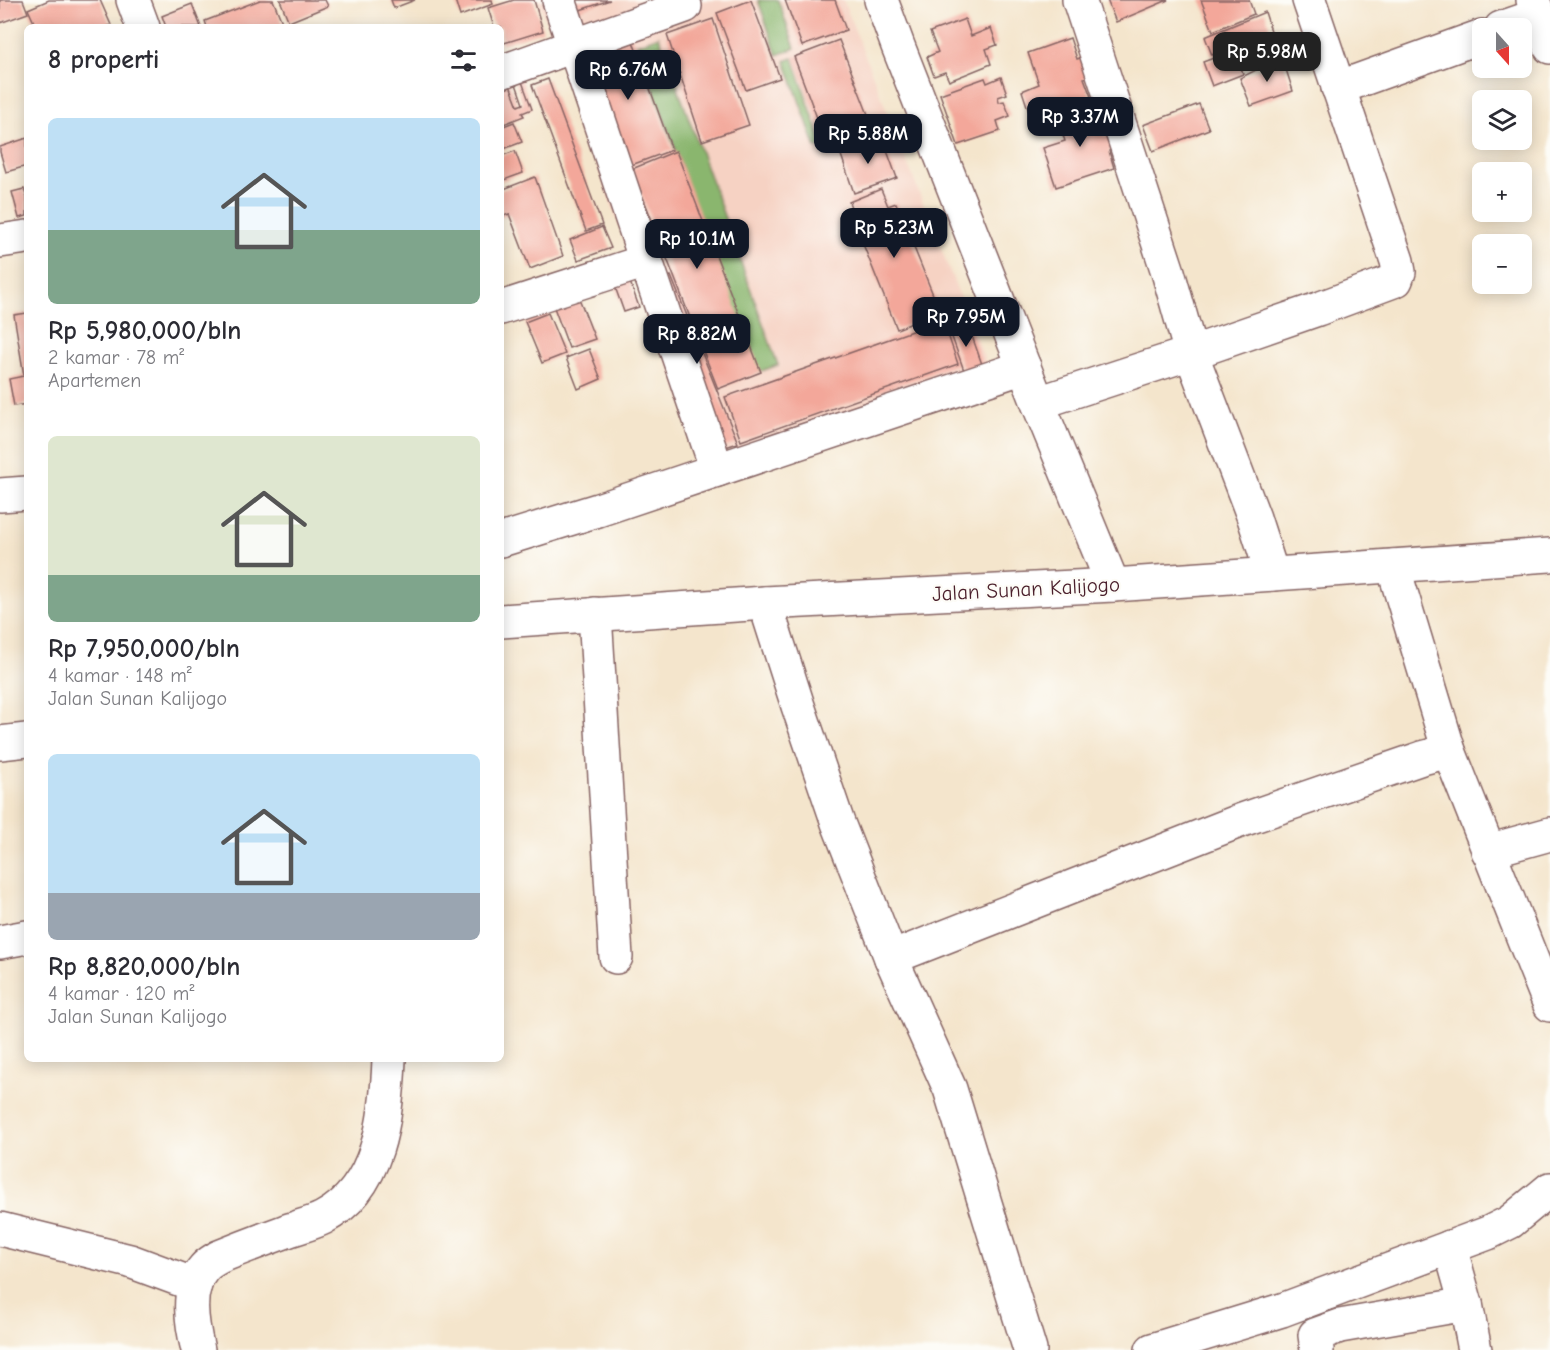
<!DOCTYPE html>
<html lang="id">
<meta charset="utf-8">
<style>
:root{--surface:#fff;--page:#f7f7f7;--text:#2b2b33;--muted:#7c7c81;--accent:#111827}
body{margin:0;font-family:"Comic Neue",sans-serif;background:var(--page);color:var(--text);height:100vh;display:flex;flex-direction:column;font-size:22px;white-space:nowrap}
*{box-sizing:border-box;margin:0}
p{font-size:20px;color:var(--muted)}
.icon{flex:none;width:33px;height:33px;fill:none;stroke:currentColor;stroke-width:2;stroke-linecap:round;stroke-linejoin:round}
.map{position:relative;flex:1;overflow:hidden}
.drawer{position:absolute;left:24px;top:24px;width:480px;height:1038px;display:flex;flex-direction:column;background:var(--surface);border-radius:9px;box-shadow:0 3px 15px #0003}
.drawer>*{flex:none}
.needle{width:39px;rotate:159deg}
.fabs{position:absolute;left:1472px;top:18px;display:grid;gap:12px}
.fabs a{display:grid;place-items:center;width:60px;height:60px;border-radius:9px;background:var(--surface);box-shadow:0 3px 15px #0003;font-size:30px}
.price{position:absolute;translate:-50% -51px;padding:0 14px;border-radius:12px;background:var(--accent);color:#fff;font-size:20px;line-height:39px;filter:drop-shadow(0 2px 3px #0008)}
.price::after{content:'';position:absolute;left:50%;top:36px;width:18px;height:14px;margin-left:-9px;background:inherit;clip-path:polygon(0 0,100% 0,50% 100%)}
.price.selected{background:#222;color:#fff}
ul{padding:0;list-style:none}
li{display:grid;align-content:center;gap:12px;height:318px;padding:0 24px}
li span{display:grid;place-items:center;height:186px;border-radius:9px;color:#555}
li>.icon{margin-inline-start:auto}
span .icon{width:108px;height:108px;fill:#fffc;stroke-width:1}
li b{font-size:26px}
h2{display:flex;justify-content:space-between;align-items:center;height:72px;padding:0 24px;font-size:26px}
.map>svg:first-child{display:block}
.built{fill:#f6d2c3;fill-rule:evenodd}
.forest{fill:#8ab66e;stroke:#6a6a4c;stroke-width:1.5}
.building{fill:#f3a79a}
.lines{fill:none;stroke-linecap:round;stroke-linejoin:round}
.minor-casing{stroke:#866463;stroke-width:36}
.minor{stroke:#fff;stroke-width:33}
.labels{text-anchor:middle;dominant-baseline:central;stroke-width:4.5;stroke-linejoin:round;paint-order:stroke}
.street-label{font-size:21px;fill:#4a1f2b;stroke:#fdfcf7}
</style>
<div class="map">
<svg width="1550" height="1350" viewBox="0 0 1550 1350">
<rect width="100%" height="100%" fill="#fdfcf7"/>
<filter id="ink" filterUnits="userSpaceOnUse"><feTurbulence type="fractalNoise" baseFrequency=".0167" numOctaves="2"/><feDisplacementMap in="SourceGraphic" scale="12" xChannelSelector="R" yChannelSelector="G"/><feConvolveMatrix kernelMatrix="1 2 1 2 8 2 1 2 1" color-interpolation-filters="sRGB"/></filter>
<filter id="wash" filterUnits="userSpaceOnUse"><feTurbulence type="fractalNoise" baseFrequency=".008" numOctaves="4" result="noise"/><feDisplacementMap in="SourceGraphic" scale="24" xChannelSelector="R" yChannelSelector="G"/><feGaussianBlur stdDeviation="1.35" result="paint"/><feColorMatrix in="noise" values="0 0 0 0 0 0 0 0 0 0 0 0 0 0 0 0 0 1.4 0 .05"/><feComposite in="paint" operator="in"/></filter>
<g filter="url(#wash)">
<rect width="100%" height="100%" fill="#f4e5cc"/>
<path class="built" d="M538,0H570L575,12L611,0H785L802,46L846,30L835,0H843L990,373L706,468ZM630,36L672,150L627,166ZM839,40L871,122L826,139L794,57ZM882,137L897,178L855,193L840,152ZM675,152L761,372L718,389L633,169ZM881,190L888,206L896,203L940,313L897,329L853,220ZM670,276L738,443H737L720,449L656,281ZM942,320L958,364L740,441L725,397ZM965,320L966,376L948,326Z"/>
<g class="forest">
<path d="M758,0H778L795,48L777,55Z"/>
<path d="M659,36L778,365L756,373L637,44Z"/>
<path d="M793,58L823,146L816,148L785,61Z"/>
</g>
<g id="blocks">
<g class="building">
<path d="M0,0H23L28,13L0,23Z"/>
<path d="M49,0H100L111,25L107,27H36L28,9Z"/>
<path d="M260,0H273L284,27H207L205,21Z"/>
<path d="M280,0H325L328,6L289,22Z"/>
<path d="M391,0H415L394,8Z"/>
<path d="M455,0H492L493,4L460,16Z"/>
<path d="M514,0H534L543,31L501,44V27H494L488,8Z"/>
<path d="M570,0H610L574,12Z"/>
<path d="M751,0L780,78L746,90L717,13Z"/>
<path d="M785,0H835L846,30L802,46Z"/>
<path d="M1107,0H1168L1116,22Z"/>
<path d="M1201,0H1249L1254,14L1213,31Z"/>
<path d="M192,4L201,27H166L162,16Z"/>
<path d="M1265,12L1272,34L1212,55L1205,37Z"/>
<path d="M713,19L749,125L702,141L667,35Z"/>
<path d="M965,19L971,36L991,28L997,45L986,49L991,64L949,81L945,72L934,76L927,57L938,52L930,32Z"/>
<path d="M631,36L672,150L626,167L584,53Z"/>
<path d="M1070,38L1077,59L1086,56L1092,76L1084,78L1091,97L1053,110L1051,104L1029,112L1022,91L1039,84L1028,53Z"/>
<path d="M839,40L871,122L825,139L794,57Z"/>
<path d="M1235,50L1243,74L1212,86L1203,62Z"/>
<path d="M1282,57L1293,91L1251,106L1240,78Z"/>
<path d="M520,76L532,109L522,113L524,116L501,125V82L508,80L518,106L523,104L514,78Z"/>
<path d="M1001,77L1007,94L998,97L999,102L1004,101L1010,116L997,121L1000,131L958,145L940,94L985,78L987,83Z"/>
<path d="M548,79L602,225L586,231L532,85Z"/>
<path d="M1199,104L1209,129L1153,151L1143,125Z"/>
<path d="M1094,105L1104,136L1113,133L1118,148L1109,151L1114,168L1056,187L1043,148L1065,141L1057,117Z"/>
<path d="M514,122L522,142L501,150V127Z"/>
<path d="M882,137L897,178L854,193L840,152Z"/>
<path d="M27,138V166L6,172L0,152V147Z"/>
<path d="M515,151L523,173L501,181V156Z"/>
<path d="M676,151L761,372L718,389L632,169Z"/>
<path d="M535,177L563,256L530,269L509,214L501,217V190Z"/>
<path d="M24,189L27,198V216L19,218L12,192Z"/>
<path d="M881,189L888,206L896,203L940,312L897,329L853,219L855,218L849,202Z"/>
<path d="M602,227L611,248L578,260L570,240Z"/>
<path d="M671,276L738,443L719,449L656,281Z"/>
<path d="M629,279L639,307L624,312L614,284Z"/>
<path d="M577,293L595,339L569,348L552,302Z"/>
<path d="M27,313V404L14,406L9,379L24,376L14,315Z"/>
<path d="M548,313L565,354L542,363L525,322Z"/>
<path d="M966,319L984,370L966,376L948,326Z"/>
<path d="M943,320L958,364L741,441L725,397Z"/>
<path d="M589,349L601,379L578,389L566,358Z"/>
</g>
</g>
</g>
<g filter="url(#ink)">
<use href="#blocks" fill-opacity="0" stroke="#866463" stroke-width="1.5"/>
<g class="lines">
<defs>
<g id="minor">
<path d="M133,0L143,27"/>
<path d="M881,0L898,46L1038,403L1113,585"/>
<path d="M1079,0L1168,272L1191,353L1254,518L1272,574"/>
<path d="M1533,0L1550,47"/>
<path d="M1501,28L1539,15"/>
<path d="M501,72L685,6"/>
<path d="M1338,88L1482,36"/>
<path d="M0,241L27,237"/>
<path d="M646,261L717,470"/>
<path d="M501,308L646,261L559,0"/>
<path d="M1038,403L1191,353L1318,309L1396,280L1399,272L1397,261L1309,0"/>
<path d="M0,495L27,493"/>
<path d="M501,540L598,510L1024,367"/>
<path d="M1393,566L1449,751"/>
<path d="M765,603L798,706L838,823L891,958L1242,820L1422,758L1449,751L1550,1005"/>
<path d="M595,614L616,957"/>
<path d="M501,621L765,603L1113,585L1550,555"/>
<path d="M0,743L27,740"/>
<path d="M1488,851L1550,834"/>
<path d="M0,942L27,937"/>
<path d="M891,958L950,1089L1030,1350"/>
<path d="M0,1229L130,1261L195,1285"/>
<path d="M1450,1247L1466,1304L1475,1350"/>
<path d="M198,1350C192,1325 185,1289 204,1268C208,1263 214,1260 219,1257C241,1248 262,1240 284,1232C297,1227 311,1224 323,1218C380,1188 387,1116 389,1059"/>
<path d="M1152,1350L1282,1310L1488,1233L1510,1222L1550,1189"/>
<path d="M1317,1350L1315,1335L1340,1326L1466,1304"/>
</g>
</defs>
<use href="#minor" class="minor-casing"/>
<use href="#minor" class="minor"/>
</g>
</g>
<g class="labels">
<g class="street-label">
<text transform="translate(1026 589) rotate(-3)">Jalan Sunan Kalijogo</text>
</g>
</g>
</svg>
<div class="fabs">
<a><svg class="needle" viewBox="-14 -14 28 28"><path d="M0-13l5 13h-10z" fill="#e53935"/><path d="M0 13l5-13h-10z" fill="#7c7c81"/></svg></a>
<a><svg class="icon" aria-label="layers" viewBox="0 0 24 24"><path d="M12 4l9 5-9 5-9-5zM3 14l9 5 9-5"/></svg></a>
<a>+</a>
<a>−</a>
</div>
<b class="price selected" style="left:1267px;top:83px">Rp 5.98M</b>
<b class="price" style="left:628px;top:101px">Rp 6.76M</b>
<b class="price" style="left:1080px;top:148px">Rp 3.37M</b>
<b class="price" style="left:868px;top:165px">Rp 5.88M</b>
<b class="price" style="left:894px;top:259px">Rp 5.23M</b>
<b class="price" style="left:697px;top:270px">Rp 10.1M</b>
<b class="price" style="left:966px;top:348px">Rp 7.95M</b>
<b class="price" style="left:697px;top:365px">Rp 8.82M</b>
<section class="drawer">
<h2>8 properti<svg class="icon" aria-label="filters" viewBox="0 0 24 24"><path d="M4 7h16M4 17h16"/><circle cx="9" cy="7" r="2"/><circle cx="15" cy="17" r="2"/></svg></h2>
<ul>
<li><span style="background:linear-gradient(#bfe0f5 60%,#7fa58c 0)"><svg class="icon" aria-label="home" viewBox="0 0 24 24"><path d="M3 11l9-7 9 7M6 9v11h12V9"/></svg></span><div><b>Rp 5,980,000/bln</b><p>2 kamar · 78 m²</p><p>Apartemen</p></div></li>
<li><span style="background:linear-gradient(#dfe7d0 75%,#7fa58c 0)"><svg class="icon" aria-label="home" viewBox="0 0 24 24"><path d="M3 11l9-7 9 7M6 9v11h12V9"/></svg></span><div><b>Rp 7,950,000/bln</b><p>4 kamar · 148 m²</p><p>Jalan Sunan Kalijogo</p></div></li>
<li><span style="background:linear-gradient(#bfe0f5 75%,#9aa5b1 0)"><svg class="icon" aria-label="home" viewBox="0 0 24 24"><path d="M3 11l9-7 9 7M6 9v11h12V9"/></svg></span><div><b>Rp 8,820,000/bln</b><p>4 kamar · 120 m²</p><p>Jalan Sunan Kalijogo</p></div></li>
</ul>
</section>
</div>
